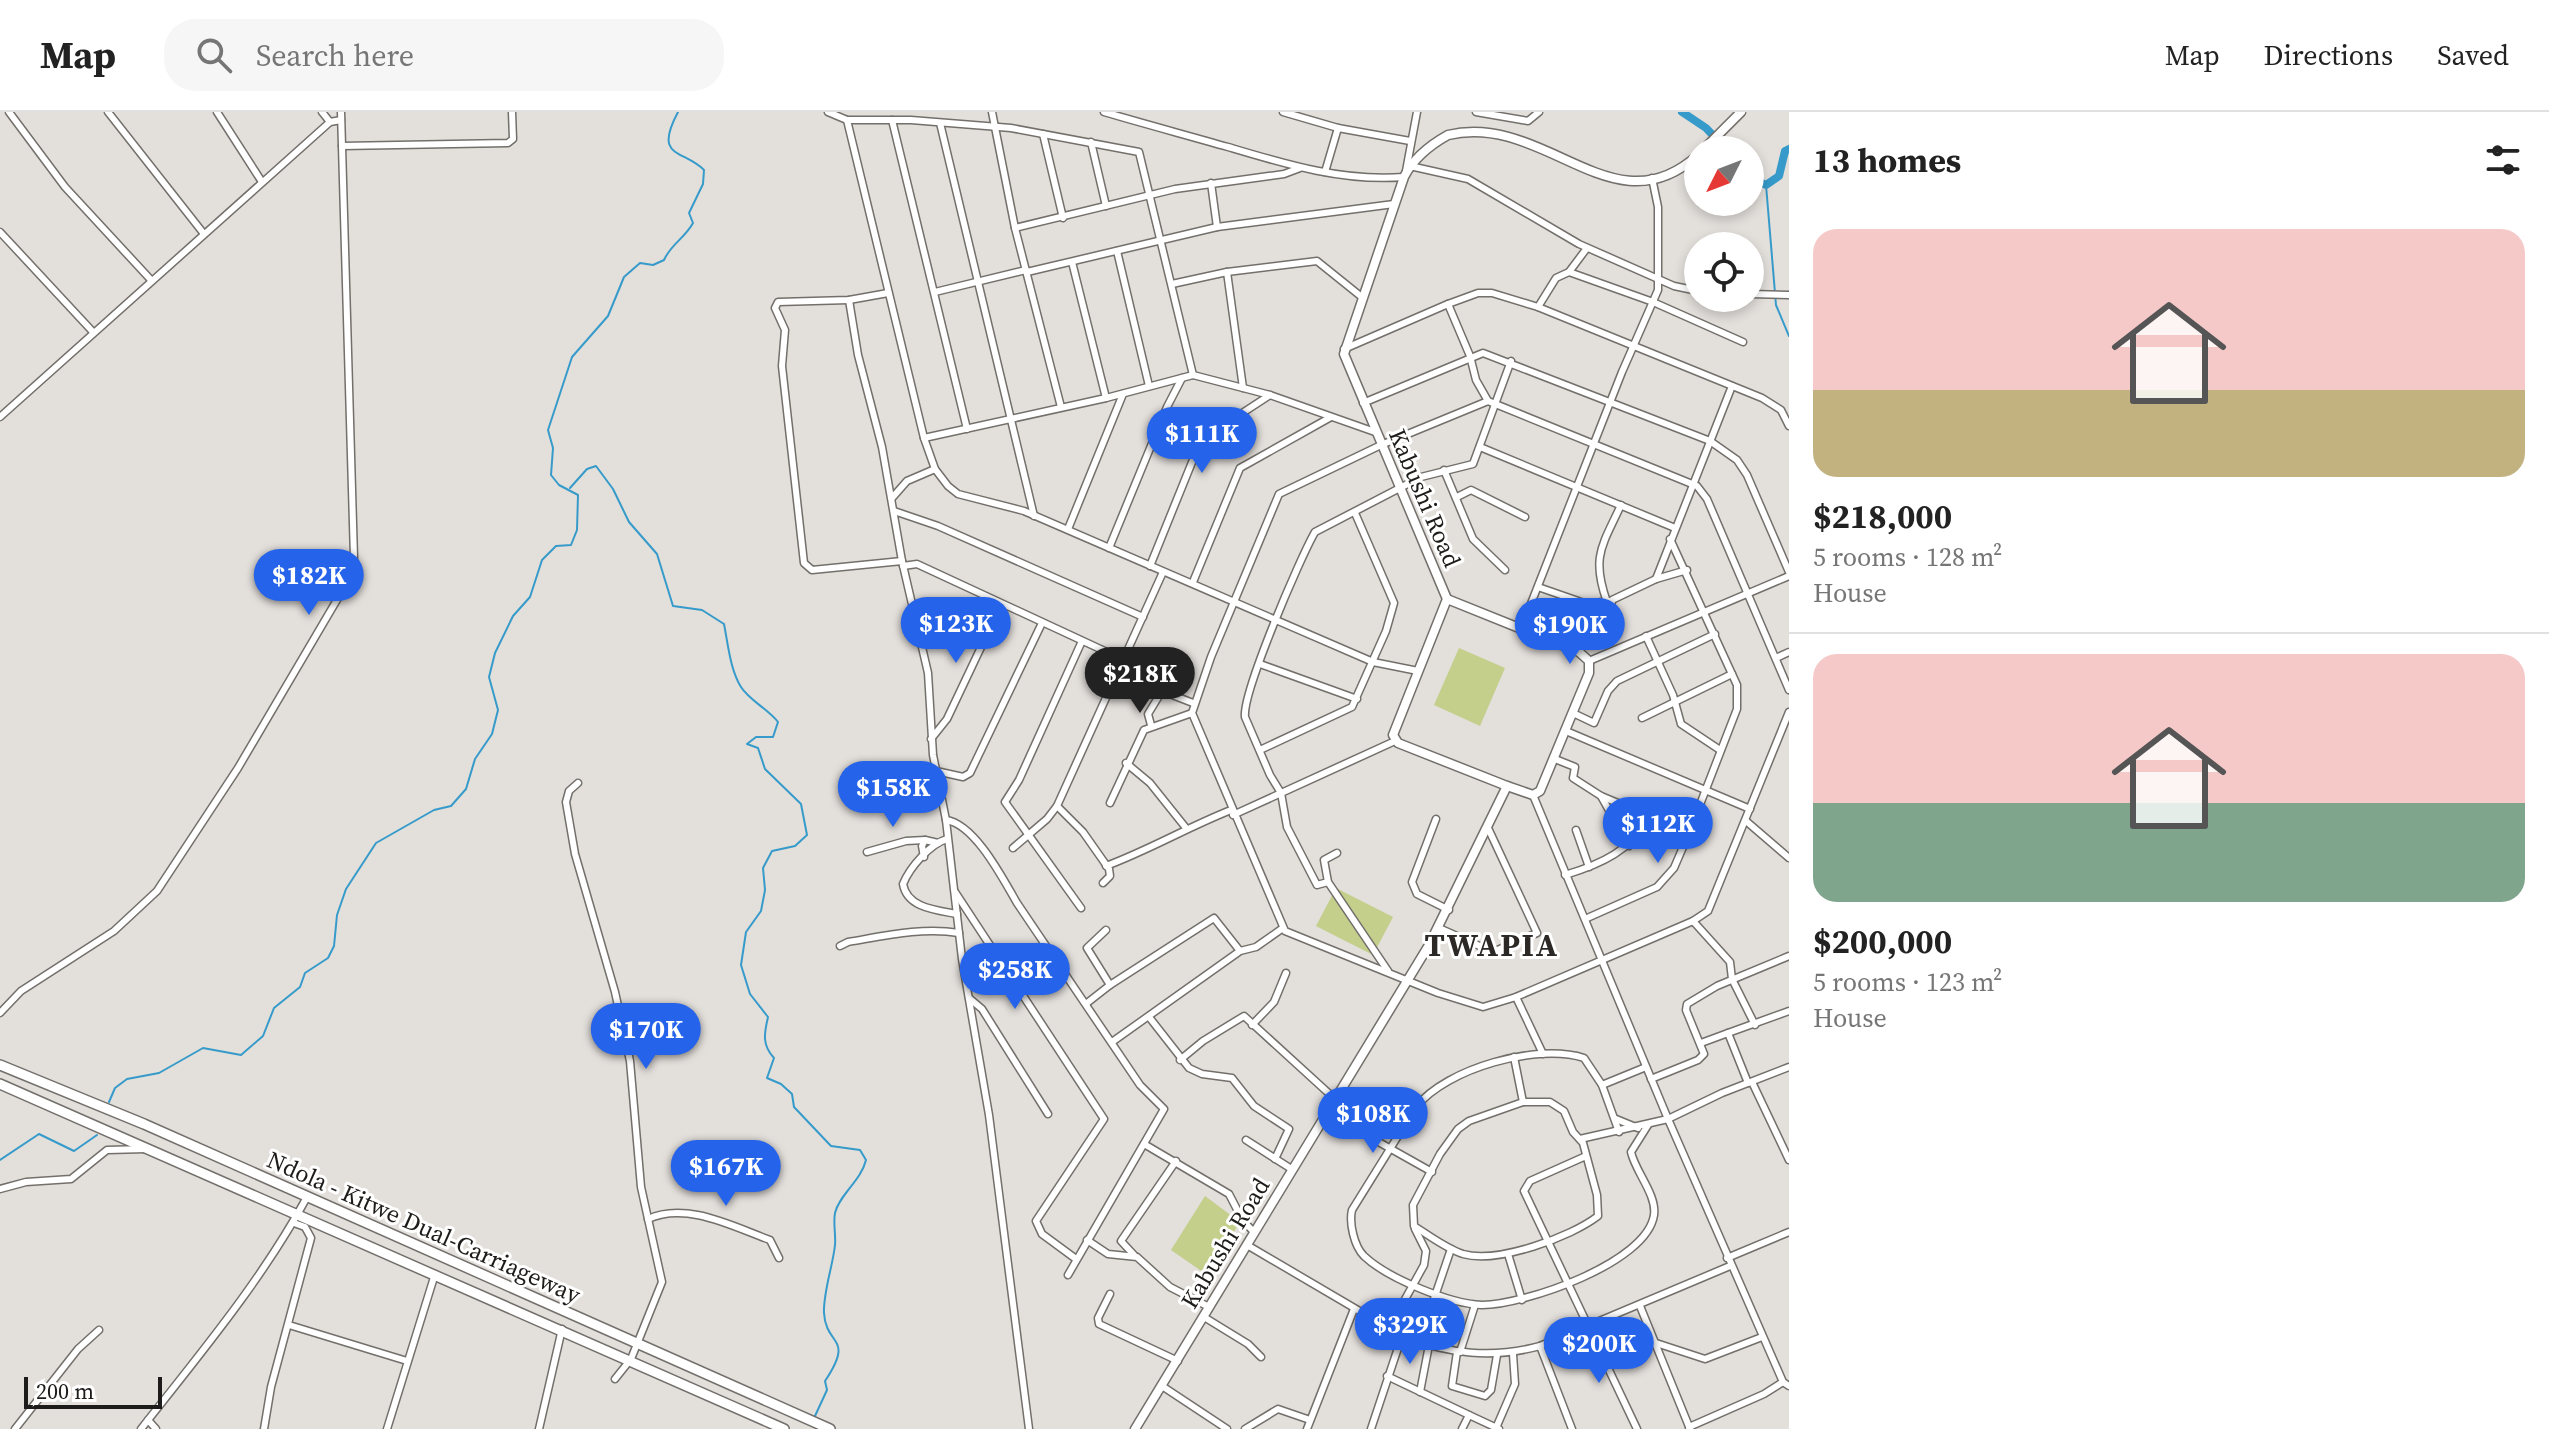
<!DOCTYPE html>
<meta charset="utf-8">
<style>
:root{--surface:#fff;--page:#f6f6f6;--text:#222;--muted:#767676;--line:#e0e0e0;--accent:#2563eb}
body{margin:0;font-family:"Source Serif 4",serif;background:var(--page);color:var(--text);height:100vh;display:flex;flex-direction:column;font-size:30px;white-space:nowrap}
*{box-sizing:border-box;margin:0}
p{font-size:26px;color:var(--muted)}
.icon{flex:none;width:44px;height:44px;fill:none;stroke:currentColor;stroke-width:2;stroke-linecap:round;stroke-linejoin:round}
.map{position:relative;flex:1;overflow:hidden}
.drawer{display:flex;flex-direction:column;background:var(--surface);width:760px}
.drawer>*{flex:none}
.needle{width:52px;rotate:228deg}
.buttons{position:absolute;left:1684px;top:24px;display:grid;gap:16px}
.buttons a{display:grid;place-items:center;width:80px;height:80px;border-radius:50%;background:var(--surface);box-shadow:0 4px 12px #0003;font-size:40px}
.scale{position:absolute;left:24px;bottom:20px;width:138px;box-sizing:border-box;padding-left:8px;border:4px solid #1d1c1a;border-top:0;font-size:22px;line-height:28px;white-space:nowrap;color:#1d1c1a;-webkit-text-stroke:6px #fff;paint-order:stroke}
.price{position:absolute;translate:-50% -68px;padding:0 18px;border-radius:28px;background:var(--accent);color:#fff;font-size:26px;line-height:52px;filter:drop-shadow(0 2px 4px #0008)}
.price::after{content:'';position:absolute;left:50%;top:48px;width:24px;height:18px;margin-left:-12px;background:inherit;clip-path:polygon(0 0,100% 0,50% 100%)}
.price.selected{background:#222;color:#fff}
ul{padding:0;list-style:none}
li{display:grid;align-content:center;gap:16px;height:424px;padding:0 24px}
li+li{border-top:2px solid var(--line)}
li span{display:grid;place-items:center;height:248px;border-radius:24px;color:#555}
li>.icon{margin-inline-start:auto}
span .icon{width:144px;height:144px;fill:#fffc;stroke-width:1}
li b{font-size:34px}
h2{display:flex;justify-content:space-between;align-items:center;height:96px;padding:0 24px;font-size:34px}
header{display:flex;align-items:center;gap:48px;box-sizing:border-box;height:112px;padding:0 40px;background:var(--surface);border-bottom:2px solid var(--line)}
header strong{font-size:38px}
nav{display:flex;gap:44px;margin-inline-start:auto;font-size:28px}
.search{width:560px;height:72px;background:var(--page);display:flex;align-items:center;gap:20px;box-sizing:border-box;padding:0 28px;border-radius:32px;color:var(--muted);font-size:30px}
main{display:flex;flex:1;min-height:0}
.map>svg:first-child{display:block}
.green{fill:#c4cf8b}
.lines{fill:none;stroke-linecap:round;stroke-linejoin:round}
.stream{stroke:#369bca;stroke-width:2}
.river{stroke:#369bca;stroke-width:8}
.minor-casing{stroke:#736f6b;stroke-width:9}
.major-casing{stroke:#736f6b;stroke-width:11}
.highway-casing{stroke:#736f6b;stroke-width:12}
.minor{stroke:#fff;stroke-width:6}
.major{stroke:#fff;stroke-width:8}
.highway{stroke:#fff;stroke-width:9}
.labels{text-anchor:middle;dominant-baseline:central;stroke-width:6;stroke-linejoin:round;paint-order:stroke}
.street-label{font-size:24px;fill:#1d1c1a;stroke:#fff}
.district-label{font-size:32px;font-weight:bold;letter-spacing:2px;fill:#2b2825;stroke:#fff}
</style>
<header>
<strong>Map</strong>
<div class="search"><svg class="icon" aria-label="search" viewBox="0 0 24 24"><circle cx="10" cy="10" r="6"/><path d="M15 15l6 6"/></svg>Search here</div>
<nav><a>Map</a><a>Directions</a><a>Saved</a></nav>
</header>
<main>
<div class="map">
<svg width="1789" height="1317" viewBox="0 0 1789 1317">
<rect width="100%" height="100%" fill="#e3dfdb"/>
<g class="green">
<path d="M1459,536L1505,556L1480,614L1434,593Z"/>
<path d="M1336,776L1393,805L1373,843L1316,814Z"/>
<path d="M1205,1084L1240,1110L1207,1163L1171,1138Z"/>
</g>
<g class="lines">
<g class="stream">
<path d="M1766,73L1776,193L1789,224"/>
<path d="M570,376L587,357L596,354L613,377L629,410L657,442L673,494L702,498L724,512C728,532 730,557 741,575C749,588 768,597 778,610L773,625H756L747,632L758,636L765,657L801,692L807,723L795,734L772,739L763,756L765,778L761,799L746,820L741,853L750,882L768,905C764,922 762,933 774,946L767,966L781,972L792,982L794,995L831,1034L860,1038L866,1048C861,1069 839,1083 835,1101C833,1111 836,1123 835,1133C833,1153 823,1181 824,1201C826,1235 855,1224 825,1269L827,1278L815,1304"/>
<path d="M109,990L115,976L127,967L159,961L203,936L241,943L263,924L274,896L300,875L305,861L328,846L334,834L337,803L346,777L376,731L434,698L451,694L466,677L475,647L492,622L498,598L489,565L495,541L513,504L530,485L542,448L556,434L571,433L577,418L578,383L559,373L551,363L553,336L548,318L572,245L608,204L624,165L640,151L653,153L664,148C671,132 685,126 693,111L689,101L703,72L704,58C683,37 653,47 678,0"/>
<path d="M0,1048L39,1022L74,1039L97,1023"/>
</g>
<g class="river">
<path d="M1682,0L1706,16L1727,38"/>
<path d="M1750,65L1766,73L1779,64L1785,39L1789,37"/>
</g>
<defs>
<g id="minor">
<path d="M9,0L65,75L151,168"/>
<path d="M108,0L204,122"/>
<path d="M217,0L262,70"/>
<path d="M322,0L330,10"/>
<path d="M828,0L847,8H911L1011,16L1139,40L1193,263"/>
<path d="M992,0L1015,116L1061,295"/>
<path d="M1104,0C1145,12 1186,23 1228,35C1285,52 1343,70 1404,65"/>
<path d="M1283,0L1338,16"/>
<path d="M1476,0L1528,9L1539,0"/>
<path d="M847,8L924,326L935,357L948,374L958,382L1024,399L1373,550L1418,559"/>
<path d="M892,8L967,317"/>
<path d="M940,11L1034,404"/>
<path d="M1043,22L1063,106"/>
<path d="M1091,30L1106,94"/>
<path d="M342,34L508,31L513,27L512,0"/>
<path d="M1410,54L1468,67L1579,132L1674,174L1698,179"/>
<path d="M1406,59L1417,0"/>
<path d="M1325,60L1338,16L1410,29"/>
<path d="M1211,71L1217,115"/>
<path d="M1015,116L1175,77L1284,62L1300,56"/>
<path d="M0,120L93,220"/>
<path d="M1117,139L1149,274"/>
<path d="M1072,150L1106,286"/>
<path d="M1027,160L1217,115L1394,92"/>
<path d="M1227,160L1243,276"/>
<path d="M1569,160L1653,190L1743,230"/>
<path d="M1172,172L1227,160L1317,149L1363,186"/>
<path d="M935,180L1026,158"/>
<path d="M888,181L849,188L778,190L775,196L785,218L782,254L804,451L812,458L902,449"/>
<path d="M1750,182L1789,183"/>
<path d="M849,188L858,243L882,335L902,449L928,561L933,643L946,708L962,847L989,1003L1029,1317"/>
<path d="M1448,192L1470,244L1476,268L1488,289"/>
<path d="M1538,195L1556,166L1569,160L1587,136"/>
<path d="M1344,237L1448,192L1478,181H1492L1538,195L1762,286L1781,298L1789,314"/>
<path d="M1363,291L1483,241L1710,329L1737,348L1747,363L1789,460"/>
<path d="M0,305L330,10L341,8"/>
<path d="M924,326L1106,286L1193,263L1270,283L1375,320"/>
<path d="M1480,335L1675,416"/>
<path d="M1444,358L1473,427L1505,458"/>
<path d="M1457,385L1471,378L1525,405"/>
<path d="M892,386L907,369L935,357"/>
<path d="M894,399L938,414L1143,505"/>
<path d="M1068,417L1123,282"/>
<path d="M1109,436L1167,295L1182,266"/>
<path d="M903,454L917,452L1124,548"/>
<path d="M1150,454L1201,328L1270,283"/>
<path d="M1656,467L1732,274"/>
<path d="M1193,470L1240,356L1331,305"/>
<path d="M1538,475L1587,492L1609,489"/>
<path d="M1607,490C1591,445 1602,434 1621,393"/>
<path d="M1521,517L1622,260L1658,178V95L1652,66"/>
<path d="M1646,524L1673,583L1681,612L1720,638"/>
<path d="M1579,540L1588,523L1610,505L1612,488L1656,467L1687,458"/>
<path d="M1776,546L1789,540"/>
<path d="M1589,549L1789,464"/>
<path d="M1260,552L1357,587"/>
<path d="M1789,578L1707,387L1697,374L1488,289L1381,333L1279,382L1211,545L1192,601L1285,819L1438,881L1483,895L1516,885L1693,809L1708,799L1789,600"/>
<path d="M1573,601L1594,611L1608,579L1617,569L1715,522"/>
<path d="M1642,606L1732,562"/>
<path d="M1151,613L1148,602L1162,579L1193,591"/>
<path d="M1566,619L1750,697"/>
<path d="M931,627L947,607L1001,493"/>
<path d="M1260,638L1352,595L1386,519L1394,491L1355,401"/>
<path d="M1555,647L1575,655L1573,666L1601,684L1689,721"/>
<path d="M1126,651L1150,671L1186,716"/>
<path d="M936,659L963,665L970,661L1042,511"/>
<path d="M578,671L569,679L566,690L575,742L615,880L630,949L641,1075L662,1170L631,1247L615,1267"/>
<path d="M1533,683L1668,1007L1783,1270L1789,1274"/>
<path d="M1601,684L1629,734"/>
<path d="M1110,691L1144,618L1192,601"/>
<path d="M1057,694L1083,720L1109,757L1110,764L1103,771"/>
<path d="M1233,703L1395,629"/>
<path d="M1436,707L1412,770L1417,782L1449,798"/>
<path d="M946,708C975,712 1003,767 1017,791L1140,973L1164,997L1068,1163"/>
<path d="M1746,709L1789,746"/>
<path d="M1576,718L1589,755"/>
<path d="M947,727C930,732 910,755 903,772C907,796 936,798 957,802"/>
<path d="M1013,736L1047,707L1057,694L1163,460"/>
<path d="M867,740L906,729L925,728"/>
<path d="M1337,741L1324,748L1328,770L1388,859"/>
<path d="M924,745L922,734L925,728L938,731"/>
<path d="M1106,754C1149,738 1188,715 1231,698"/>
<path d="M1565,763C1602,752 1631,738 1651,705"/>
<path d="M1328,770L1317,773L1287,715L1281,681L1270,663L1245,605C1242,581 1300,446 1315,420L1421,365L1473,352L1511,249"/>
<path d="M955,780L1104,1007L1036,1109L1042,1122L1076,1147"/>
<path d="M1081,796L1005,690L1019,668L1082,529"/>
<path d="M1585,807L1657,775L1674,756L1689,721L1737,597V573L1670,427"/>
<path d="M1693,809L1730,850L1732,867L1755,913"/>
<path d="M1439,816L1493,840L1537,821L1488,716"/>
<path d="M1106,818L1087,836L1110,873L1214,806L1240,839"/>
<path d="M840,834L848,830C884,824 922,815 959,821"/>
<path d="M1516,885L1543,942"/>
<path d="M969,886L982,897L1048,1002"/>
<path d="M1087,891L1110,873"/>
<path d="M0,901L21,879L114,819L157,779L238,656L351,464L354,446L341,0"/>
<path d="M1149,905L1189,956L1202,962L1232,966L1254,994L1289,1017L1275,1047"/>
<path d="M1252,913L1274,890L1286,861"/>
<path d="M1112,930L1240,839L1256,835L1283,816"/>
<path d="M1701,931L1728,921"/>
<path d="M1514,945L1523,990"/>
<path d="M1180,948L1203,929L1244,904L1335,987"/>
<path d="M1651,967L1698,948L1704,942L1686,898L1687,892L1717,874L1789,844"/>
<path d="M1752,970L1789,1048"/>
<path d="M1748,971L1728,921L1789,899"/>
<path d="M1602,973L1646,955"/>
<path d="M1523,990H1550L1564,999L1573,1020L1583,1031L1597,1083L1598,1104C1571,1125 1497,1152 1463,1142C1445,1136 1430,1124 1414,1114L1413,1093L1440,1042L1458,1017L1469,1009Z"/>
<path d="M1327,1001L1432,1060"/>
<path d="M1616,1007L1638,1016"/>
<path d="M1619,1020L1602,973L1584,946C1537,931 1447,956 1416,995L1352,1098C1349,1111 1354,1134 1364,1144C1387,1166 1450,1192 1482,1193C1524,1193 1647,1151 1654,1103C1657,1083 1635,1059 1631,1040L1648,1013"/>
<path d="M1580,1027L1668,1007L1722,981L1789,955"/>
<path d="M1246,1028L1293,1058"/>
<path d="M1144,1032L1229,1082L1243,1109L1254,1120"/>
<path d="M1586,1044L1530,1069L1524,1079L1637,1317"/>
<path d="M0,1077L26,1070L71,1067L107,1038L146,1037"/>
<path d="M648,1107C686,1089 734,1115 770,1128L779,1146"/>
<path d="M1087,1128L1108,1142L1137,1145L1170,1175L1209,1195"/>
<path d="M1247,1133L1402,1224C1449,1242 1492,1247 1540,1234L1730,1154"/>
<path d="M1508,1142L1522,1188"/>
<path d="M1134,1143L1121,1129L1176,1049"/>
<path d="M1727,1146L1789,1120"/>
<path d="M1110,1182L1098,1206L1099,1212L1178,1249"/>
<path d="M1640,1194L1690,1317"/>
<path d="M1204,1205L1248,1232L1261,1245"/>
<path d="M289,1213L407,1249"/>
<path d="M1388,1218L1424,1153L1426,1139L1415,1117"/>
<path d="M1419,1231L1451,1137"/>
<path d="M1656,1231L1705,1247L1762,1225"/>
<path d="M1540,1234L1572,1317"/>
<path d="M1457,1240L1452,1274L1485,1284L1491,1278L1497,1243"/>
<path d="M1460,1240L1475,1193"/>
<path d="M1387,1264L1469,1303"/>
<path d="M1162,1274L1227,1317"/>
<path d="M1420,1280L1429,1233"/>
<path d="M148,1308L156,1317"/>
<path d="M1689,1315L1764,1282L1783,1270"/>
<path d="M1496,1316L1515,1272L1513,1242"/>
<path d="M15,1317L78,1237L99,1218"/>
<path d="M141,1317C200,1242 262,1168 307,1085"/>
<path d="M264,1317L271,1275L311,1126L305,1115L294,1111"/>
<path d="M387,1317L435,1162"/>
<path d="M539,1317L562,1217"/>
<path d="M1245,1317L1278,1297L1310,1308"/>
<path d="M1307,1317L1354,1197"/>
<path d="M1371,1317L1402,1224"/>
<path d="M1462,1317L1469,1303L1499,1317"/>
</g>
<g id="major">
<path d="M1703,38L1741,0"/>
<path d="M1447,487L1579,540L1589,549V561L1540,679L1533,683L1507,674"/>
<path d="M1135,1317L1429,833L1507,674L1398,631L1393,623L1447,487L1344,242L1404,65C1413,47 1430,33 1448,23C1546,0 1613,120 1698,43"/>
</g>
<g id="highway">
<path d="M0,953L144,1012L830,1317"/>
<path d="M0,972L784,1317"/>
</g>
</defs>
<use href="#minor" class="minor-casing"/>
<use href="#major" class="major-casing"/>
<use href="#highway" class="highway-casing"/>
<use href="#minor" class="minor"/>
<use href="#major" class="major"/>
<use href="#highway" class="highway"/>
</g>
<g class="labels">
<g class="street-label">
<text transform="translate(1425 386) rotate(67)">Kabushi Road</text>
<text transform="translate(424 1115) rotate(24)">Ndola - Kitwe Dual-Carriageway</text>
<text transform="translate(1225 1131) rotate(-59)">Kabushi Road</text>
</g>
<g class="district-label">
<text x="1492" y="833">TWAPIA</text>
</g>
</g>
</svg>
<div class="buttons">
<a><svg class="needle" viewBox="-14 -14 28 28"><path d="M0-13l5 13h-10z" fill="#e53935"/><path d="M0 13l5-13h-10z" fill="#767676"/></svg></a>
<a><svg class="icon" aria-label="locate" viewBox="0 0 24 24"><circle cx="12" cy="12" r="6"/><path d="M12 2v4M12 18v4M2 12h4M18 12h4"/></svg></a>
</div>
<div class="scale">200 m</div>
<b class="price" style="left:1202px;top:363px">$111K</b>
<b class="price" style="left:309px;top:505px">$182K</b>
<b class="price" style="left:956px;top:553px">$123K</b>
<b class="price" style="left:1570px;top:554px">$190K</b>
<b class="price selected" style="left:1140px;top:603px">$218K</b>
<b class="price" style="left:893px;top:717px">$158K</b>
<b class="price" style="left:1658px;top:753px">$112K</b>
<b class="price" style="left:1015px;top:899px">$258K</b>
<b class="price" style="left:646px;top:959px">$170K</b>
<b class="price" style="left:1373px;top:1043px">$108K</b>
<b class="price" style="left:726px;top:1096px">$167K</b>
<b class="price" style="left:1410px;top:1254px">$329K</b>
<b class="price" style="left:1599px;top:1273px">$200K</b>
</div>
<section class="drawer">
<h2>13 homes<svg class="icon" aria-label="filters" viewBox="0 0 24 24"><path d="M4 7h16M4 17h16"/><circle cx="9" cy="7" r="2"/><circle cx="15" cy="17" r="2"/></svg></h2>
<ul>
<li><span style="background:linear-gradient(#f6c9c9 65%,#c2b280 0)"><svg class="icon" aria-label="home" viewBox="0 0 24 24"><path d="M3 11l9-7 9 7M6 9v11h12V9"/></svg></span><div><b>$218,000</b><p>5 rooms · 128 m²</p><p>House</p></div></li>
<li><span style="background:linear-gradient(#f6c9c9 60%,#7fa58c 0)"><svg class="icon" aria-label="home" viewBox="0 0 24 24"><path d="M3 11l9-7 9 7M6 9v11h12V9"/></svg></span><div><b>$200,000</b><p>5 rooms · 123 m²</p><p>House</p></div></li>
</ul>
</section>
</main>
